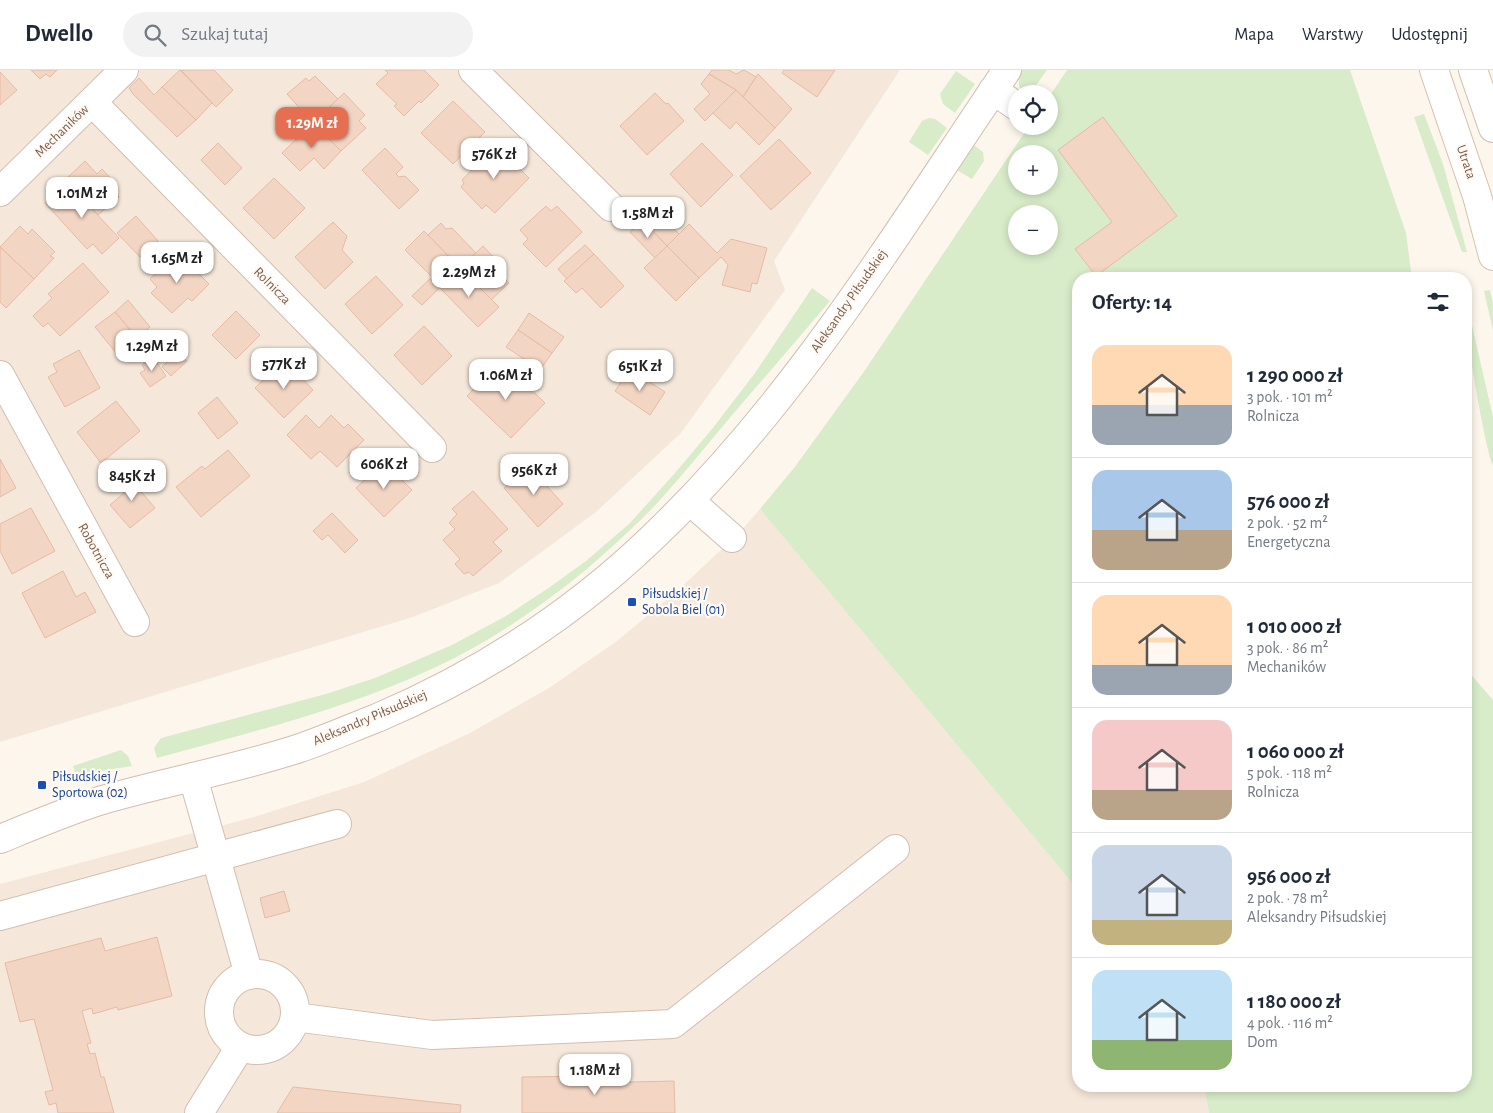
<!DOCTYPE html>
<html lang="pl">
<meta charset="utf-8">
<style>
:root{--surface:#fff;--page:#f2f2f3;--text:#1f2937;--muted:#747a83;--line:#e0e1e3;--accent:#e76f51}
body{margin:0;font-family:"Alegreya Sans",sans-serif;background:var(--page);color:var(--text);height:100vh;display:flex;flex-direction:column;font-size:19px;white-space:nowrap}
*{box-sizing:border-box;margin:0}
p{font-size:16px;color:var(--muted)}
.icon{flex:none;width:28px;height:28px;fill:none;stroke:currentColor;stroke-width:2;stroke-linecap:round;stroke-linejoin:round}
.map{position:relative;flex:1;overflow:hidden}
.side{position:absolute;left:1072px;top:202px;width:400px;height:820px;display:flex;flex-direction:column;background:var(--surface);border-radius:20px;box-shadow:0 2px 8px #0003}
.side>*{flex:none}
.tools{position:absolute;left:1008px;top:15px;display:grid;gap:10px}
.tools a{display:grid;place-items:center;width:50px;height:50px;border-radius:50%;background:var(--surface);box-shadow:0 2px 8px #0003;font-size:25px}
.price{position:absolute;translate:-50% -42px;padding:0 11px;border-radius:10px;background:#fff;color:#222;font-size:16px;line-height:32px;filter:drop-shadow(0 1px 2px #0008)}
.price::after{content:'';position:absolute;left:50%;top:30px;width:15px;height:11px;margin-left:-8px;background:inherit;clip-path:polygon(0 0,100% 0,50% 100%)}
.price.selected{background:var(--accent);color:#fff}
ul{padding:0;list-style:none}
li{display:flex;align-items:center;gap:15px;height:125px;padding:0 20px}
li+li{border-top:1px solid var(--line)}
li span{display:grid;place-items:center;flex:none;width:140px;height:100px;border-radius:15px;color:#555}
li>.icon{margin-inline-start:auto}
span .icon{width:60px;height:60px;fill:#fffc;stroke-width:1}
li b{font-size:21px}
h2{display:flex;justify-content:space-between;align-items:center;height:60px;padding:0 20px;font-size:21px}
header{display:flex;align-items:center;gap:30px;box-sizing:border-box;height:70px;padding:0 25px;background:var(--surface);border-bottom:1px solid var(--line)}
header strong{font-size:24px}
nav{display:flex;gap:28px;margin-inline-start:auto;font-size:18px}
.search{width:350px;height:45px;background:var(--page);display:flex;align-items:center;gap:12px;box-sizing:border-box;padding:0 18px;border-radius:28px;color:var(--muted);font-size:19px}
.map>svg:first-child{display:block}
.residential{fill:#f5e8da}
.green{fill:#d8ecc9;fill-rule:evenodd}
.building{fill:#f3d5c3;stroke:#e6bba3}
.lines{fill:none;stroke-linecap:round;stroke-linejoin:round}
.minor-casing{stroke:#d1beb0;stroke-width:30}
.tertiary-casing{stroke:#d1beb0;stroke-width:30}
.secondary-casing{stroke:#d6c0b0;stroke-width:30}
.minor{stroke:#fff;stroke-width:28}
.tertiary{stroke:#fff;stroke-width:28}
.secondary{stroke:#fff;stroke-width:28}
.transit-dot{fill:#1a4fb4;stroke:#fffaf3;stroke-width:2}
.labels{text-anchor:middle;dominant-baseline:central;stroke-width:4.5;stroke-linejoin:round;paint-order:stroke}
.street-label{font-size:14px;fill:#7a5c4d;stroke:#fffaf3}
.transit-label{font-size:14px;fill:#164399;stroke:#fffaf3;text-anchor:start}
</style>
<header>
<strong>Dwello</strong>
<div class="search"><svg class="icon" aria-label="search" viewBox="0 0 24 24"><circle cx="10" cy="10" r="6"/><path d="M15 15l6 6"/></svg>Szukaj tutaj</div>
<nav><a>Mapa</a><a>Warstwy</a><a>Udostępnij</a></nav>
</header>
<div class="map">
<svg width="1493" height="1043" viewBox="0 0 1493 1043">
<rect width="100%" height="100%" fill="#fdf6ec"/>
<g class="residential">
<path d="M0,0H900L774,191L785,220L680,364L596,442L499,513L413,547L0,672Z"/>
<path d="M760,439L1079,821V1016H1204L1209,1043H0V814L254,747L364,712L468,664L549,618L617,571L677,521L740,462Z"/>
</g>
<g class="green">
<path d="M1022,0H1047L1030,24H1023C1017,15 1018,9 1022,0Z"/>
<path d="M1067,0H1350L1406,163L1412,209H1079V821L760,439L794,398L863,303L1029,56H1049V27ZM1016,84H1049V116H1016ZM1016,144H1049V176H1016Z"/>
<path d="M956,1L975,14L955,43L943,34L940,24Z"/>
<path d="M1424,44L1443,94L1467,182H1462L1414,47Z"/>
<path d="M929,48L935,49L947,58L928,85L909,72L922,51Z"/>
<path d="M971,73L983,82L984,91L972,109L955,99Z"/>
<path d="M812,218L830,231C793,275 755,318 718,362C690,395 663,430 631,459C574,514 508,563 436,597C347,639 252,662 157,688L154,678L161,668L326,624L375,608L452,575L506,546L550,517L586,491L630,453L675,403L712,359L755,303Z"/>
<path d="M1490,220L1493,235V261L1484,221Z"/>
<path d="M1471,251L1493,347V395C1487,387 1466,269 1468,258C1468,256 1471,252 1471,251Z"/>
<path d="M1466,594L1467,600L1493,630V1043H1209L1204,1016H1466Z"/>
<path d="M121,680L128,686L132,696L76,705L73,696Z"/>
</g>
<g class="building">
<path d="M31,0H57L50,7L46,4L40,9Z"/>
<path d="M180,0L212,33L196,50L162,17Z"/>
<path d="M181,0H214L233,20L216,37Z"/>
<path d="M385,0H424L439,15L421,33L419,31L404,46L394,36L397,34L376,14L388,3Z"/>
<path d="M712,0H729L736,4L744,0L756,7L743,27L736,20L709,4Z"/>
<path d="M784,0H835L817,27L782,3Z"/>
<path d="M0,2L17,20L0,35Z"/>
<path d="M709,4L736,20L705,51L694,39L710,24L701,14Z"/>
<path d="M758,4L792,39L775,58L743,27Z"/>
<path d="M315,6L338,29L313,53L287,24L306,8L309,11Z"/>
<path d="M139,8L154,25L162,17L196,50L177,67L133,24L129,18Z"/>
<path d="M736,20L775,58L759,75L736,52L730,59L713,43Z"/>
<path d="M344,23L365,45L359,51L366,58L341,81L313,53Z"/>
<path d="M655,23L666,34L668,33L684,51L647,85L620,56Z"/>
<path d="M453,31L485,62L453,94L421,63Z"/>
<path d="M1103,47L1177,146L1096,206L1075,179L1112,152L1058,80Z"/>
<path d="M313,53L341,81L324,99L314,88L300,101L282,83Z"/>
<path d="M779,69L811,103L771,140L740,106Z"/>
<path d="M218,73L242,98L225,115L201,90Z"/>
<path d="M702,73L733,105L701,137L670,104Z"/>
<path d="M496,75L529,108L495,143L486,135L482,139L461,117L464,113L462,110Z"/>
<path d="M385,78L403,97L396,104L399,107L405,106L419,120L399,139L362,100Z"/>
<path d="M85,91L97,104L102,99L115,113L110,117L119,127L98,145L65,110Z"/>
<path d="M274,108L305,138L274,169L243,138Z"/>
<path d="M68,113L119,168L102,184L93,174L87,179L45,133Z"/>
<path d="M546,136L551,141L557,136L582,162L546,197L523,174L528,169L520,160Z"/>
<path d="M654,139L679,164L667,176L642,150Z"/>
<path d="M136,146L158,171L140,187L117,163Z"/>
<path d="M642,150L667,176L655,188L630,162Z"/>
<path d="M333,152L347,166L342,180L353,192L325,219L295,187Z"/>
<path d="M441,153L446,159L452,158L476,183L460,198L428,165Z"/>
<path d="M689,154L717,183L731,169L767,178L757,214L752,213L750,222L722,215L728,195L721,187L699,208L667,176Z"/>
<path d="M20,156L28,164L32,159L55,182L50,186L54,188L34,209L0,177Z"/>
<path d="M424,161L460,198L422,235L412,226L432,207L405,180Z"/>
<path d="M585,175L594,184L567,209L558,199Z"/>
<path d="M483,176L500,194L495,199L509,213L491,230L460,198Z"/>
<path d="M667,176L699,208L676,231L644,198Z"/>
<path d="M0,177L34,209L6,238L0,232Z"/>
<path d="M594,184L624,216L601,238L582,218L576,223L564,211Z"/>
<path d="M172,188L181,196L186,191L209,214L192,231L188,228L172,243L151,223L157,217L150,209Z"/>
<path d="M83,193L109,222L60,266L48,253L43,257L33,246L52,228L48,224Z"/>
<path d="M460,198L499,237L478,257L440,218Z"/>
<path d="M376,206L403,235L372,264L345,234Z"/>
<path d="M128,230L150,257L137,268L115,242Z"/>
<path d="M236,241L260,265L236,289L212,265Z"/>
<path d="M115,242L137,268L117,284L95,257Z"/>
<path d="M529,243L564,267L552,283L518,260Z"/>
<path d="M424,256L452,286L422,315L394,285Z"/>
<path d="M518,260L552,283L540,300L506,277Z"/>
<path d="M79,280L100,318L65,337L48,307L57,302L53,294Z"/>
<path d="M178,282L187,291L171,306L162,297Z"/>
<path d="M153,287L166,306L150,317L140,303L145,300L142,295Z"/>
<path d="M280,294L289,302L293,299L313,320L284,348L255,318Z"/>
<path d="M508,297L545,333L511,368L467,326L490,302L497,308Z"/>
<path d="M630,299L665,322L650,345L615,321Z"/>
<path d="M217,327L238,353L218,369L198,343Z"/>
<path d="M116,331L140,361L101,393L77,362Z"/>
<path d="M306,345L319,358L331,345L344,358L348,354L364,370L337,397L320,381L311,389L287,365Z"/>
<path d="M228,380L250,406L201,447L176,417L202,396L205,399Z"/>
<path d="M0,389L16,418L0,427Z"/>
<path d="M380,395L390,406L394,402L412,420L384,447L356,418Z"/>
<path d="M529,396L563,434L538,457L504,418Z"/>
<path d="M134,404L142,414L138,418L155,438L130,458L110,435L124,423L118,416Z"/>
<path d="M473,421L508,459L493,472L502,481L473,506L469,502L464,504L455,494L460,489L443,470L455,459L449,453L457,444L452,439Z"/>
<path d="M31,438L55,481L12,504L0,481V454Z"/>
<path d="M332,443L358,470L345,483L328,465L322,470L313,461Z"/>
<path d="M63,501L76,527L85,522L96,542L45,568L22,523Z"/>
<path d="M284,821L290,841L265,848L260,828Z"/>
<path d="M157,867L172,926L118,940L117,937L93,944L92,938L82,941L91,973L87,974L90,984L95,983L101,1007H104L114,1043H58L56,1033L49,1035L45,1022L53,1020L34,949L20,952L5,893L101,868L105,881Z"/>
<path d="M588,1006V1013L674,1011L675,1043H522V1007Z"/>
<path d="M293,1017L461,1035L460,1043H277Z"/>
</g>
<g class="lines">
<defs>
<g id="minor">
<path d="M473,0L611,137"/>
<path d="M993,20L1016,36"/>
<path d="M92,32L432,378"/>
<path d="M0,122L124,0"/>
<path d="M0,305L135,552"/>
<path d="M690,431L732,468"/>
<path d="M193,707L249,905"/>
<path d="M0,846L337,754"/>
<circle cx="257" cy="942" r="38"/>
<path d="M295,947L432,965L673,954L895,779"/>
<path d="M199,1043L240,977"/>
</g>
<path id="tertiary" d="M0,769C32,756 65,742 99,731C164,712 232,700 297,679C324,670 351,658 377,648C478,605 573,544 652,468C795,332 897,162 1007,0"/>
<g id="secondary">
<path d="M1434,0L1477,126L1493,186"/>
<path d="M1473,0L1493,58"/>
</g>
</defs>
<use href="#minor" class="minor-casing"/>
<use href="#tertiary" class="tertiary-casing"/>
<use href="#secondary" class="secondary-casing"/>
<use href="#minor" class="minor"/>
<use href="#tertiary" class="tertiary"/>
<use href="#secondary" class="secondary"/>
</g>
<g class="transit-dot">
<rect x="627" y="527" width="10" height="10" rx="2.5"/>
<rect x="37" y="710" width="10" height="10" rx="2.5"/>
</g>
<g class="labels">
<g class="street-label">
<text transform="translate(62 61) rotate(-44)">Mechaników</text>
<text transform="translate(1466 92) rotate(71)">Utrata</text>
<text transform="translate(272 216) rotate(45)">Rolnicza</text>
<text transform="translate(849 231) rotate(-55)">Aleksandry Piłsudskiej</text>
<text transform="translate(96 481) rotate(61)">Robotnicza</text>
<text transform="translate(370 648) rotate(-23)">Aleksandry Piłsudskiej</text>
</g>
<g class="transit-label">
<text x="642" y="524">Piłsudskiej /<tspan x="642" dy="16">Sobola Biel (01)</tspan></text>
<text x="52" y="707">Piłsudskiej /<tspan x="52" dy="16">Sportowa (02)</tspan></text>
</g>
</g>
</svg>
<div class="tools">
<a><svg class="icon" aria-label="locate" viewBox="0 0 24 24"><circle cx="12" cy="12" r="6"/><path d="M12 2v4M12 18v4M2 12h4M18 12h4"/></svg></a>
<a>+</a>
<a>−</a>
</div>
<b class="price selected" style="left:312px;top:79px">1.29M zł</b>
<b class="price" style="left:494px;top:110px">576K zł</b>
<b class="price" style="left:82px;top:149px">1.01M zł</b>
<b class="price" style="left:648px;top:169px">1.58M zł</b>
<b class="price" style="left:177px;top:214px">1.65M zł</b>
<b class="price" style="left:469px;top:228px">2.29M zł</b>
<b class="price" style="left:152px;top:302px">1.29M zł</b>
<b class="price" style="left:284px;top:320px">577K zł</b>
<b class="price" style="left:640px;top:322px">651K zł</b>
<b class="price" style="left:506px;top:331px">1.06M zł</b>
<b class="price" style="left:384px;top:420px">606K zł</b>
<b class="price" style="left:534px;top:426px">956K zł</b>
<b class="price" style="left:132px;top:432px">845K zł</b>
<b class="price" style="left:595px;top:1026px">1.18M zł</b>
<section class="side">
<h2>Oferty: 14<svg class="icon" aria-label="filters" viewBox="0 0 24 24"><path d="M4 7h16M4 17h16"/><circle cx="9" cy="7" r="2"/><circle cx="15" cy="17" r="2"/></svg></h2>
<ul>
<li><span style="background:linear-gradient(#ffd9b3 60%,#9aa5b1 0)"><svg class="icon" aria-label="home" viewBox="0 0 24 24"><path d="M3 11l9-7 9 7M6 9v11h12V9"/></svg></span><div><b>1 290 000 zł</b><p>3 pok. · 101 m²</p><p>Rolnicza</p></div></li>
<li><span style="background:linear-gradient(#a9c7e8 60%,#b9a48a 0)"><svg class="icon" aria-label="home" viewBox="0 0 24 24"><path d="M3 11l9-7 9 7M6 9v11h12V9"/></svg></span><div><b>576 000 zł</b><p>2 pok. · 52 m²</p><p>Energetyczna</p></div></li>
<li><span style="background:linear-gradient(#ffd9b3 70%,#9aa5b1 0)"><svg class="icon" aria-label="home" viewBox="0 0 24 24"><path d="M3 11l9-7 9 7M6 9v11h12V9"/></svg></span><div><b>1 010 000 zł</b><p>3 pok. · 86 m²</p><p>Mechaników</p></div></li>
<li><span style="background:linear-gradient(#f6c9c9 70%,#b9a48a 0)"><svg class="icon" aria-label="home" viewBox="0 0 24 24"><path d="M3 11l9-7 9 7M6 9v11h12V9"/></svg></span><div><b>1 060 000 zł</b><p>5 pok. · 118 m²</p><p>Rolnicza</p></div></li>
<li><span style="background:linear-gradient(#c9d6e8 75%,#c2b280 0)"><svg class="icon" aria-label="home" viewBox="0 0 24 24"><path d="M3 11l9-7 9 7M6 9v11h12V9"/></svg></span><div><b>956 000 zł</b><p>2 pok. · 78 m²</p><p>Aleksandry Piłsudskiej</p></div></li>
<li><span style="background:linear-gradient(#bfe0f5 70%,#8fb573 0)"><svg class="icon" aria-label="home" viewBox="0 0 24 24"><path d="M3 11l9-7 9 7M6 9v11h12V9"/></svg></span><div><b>1 180 000 zł</b><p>4 pok. · 116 m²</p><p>Dom</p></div></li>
</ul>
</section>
</div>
